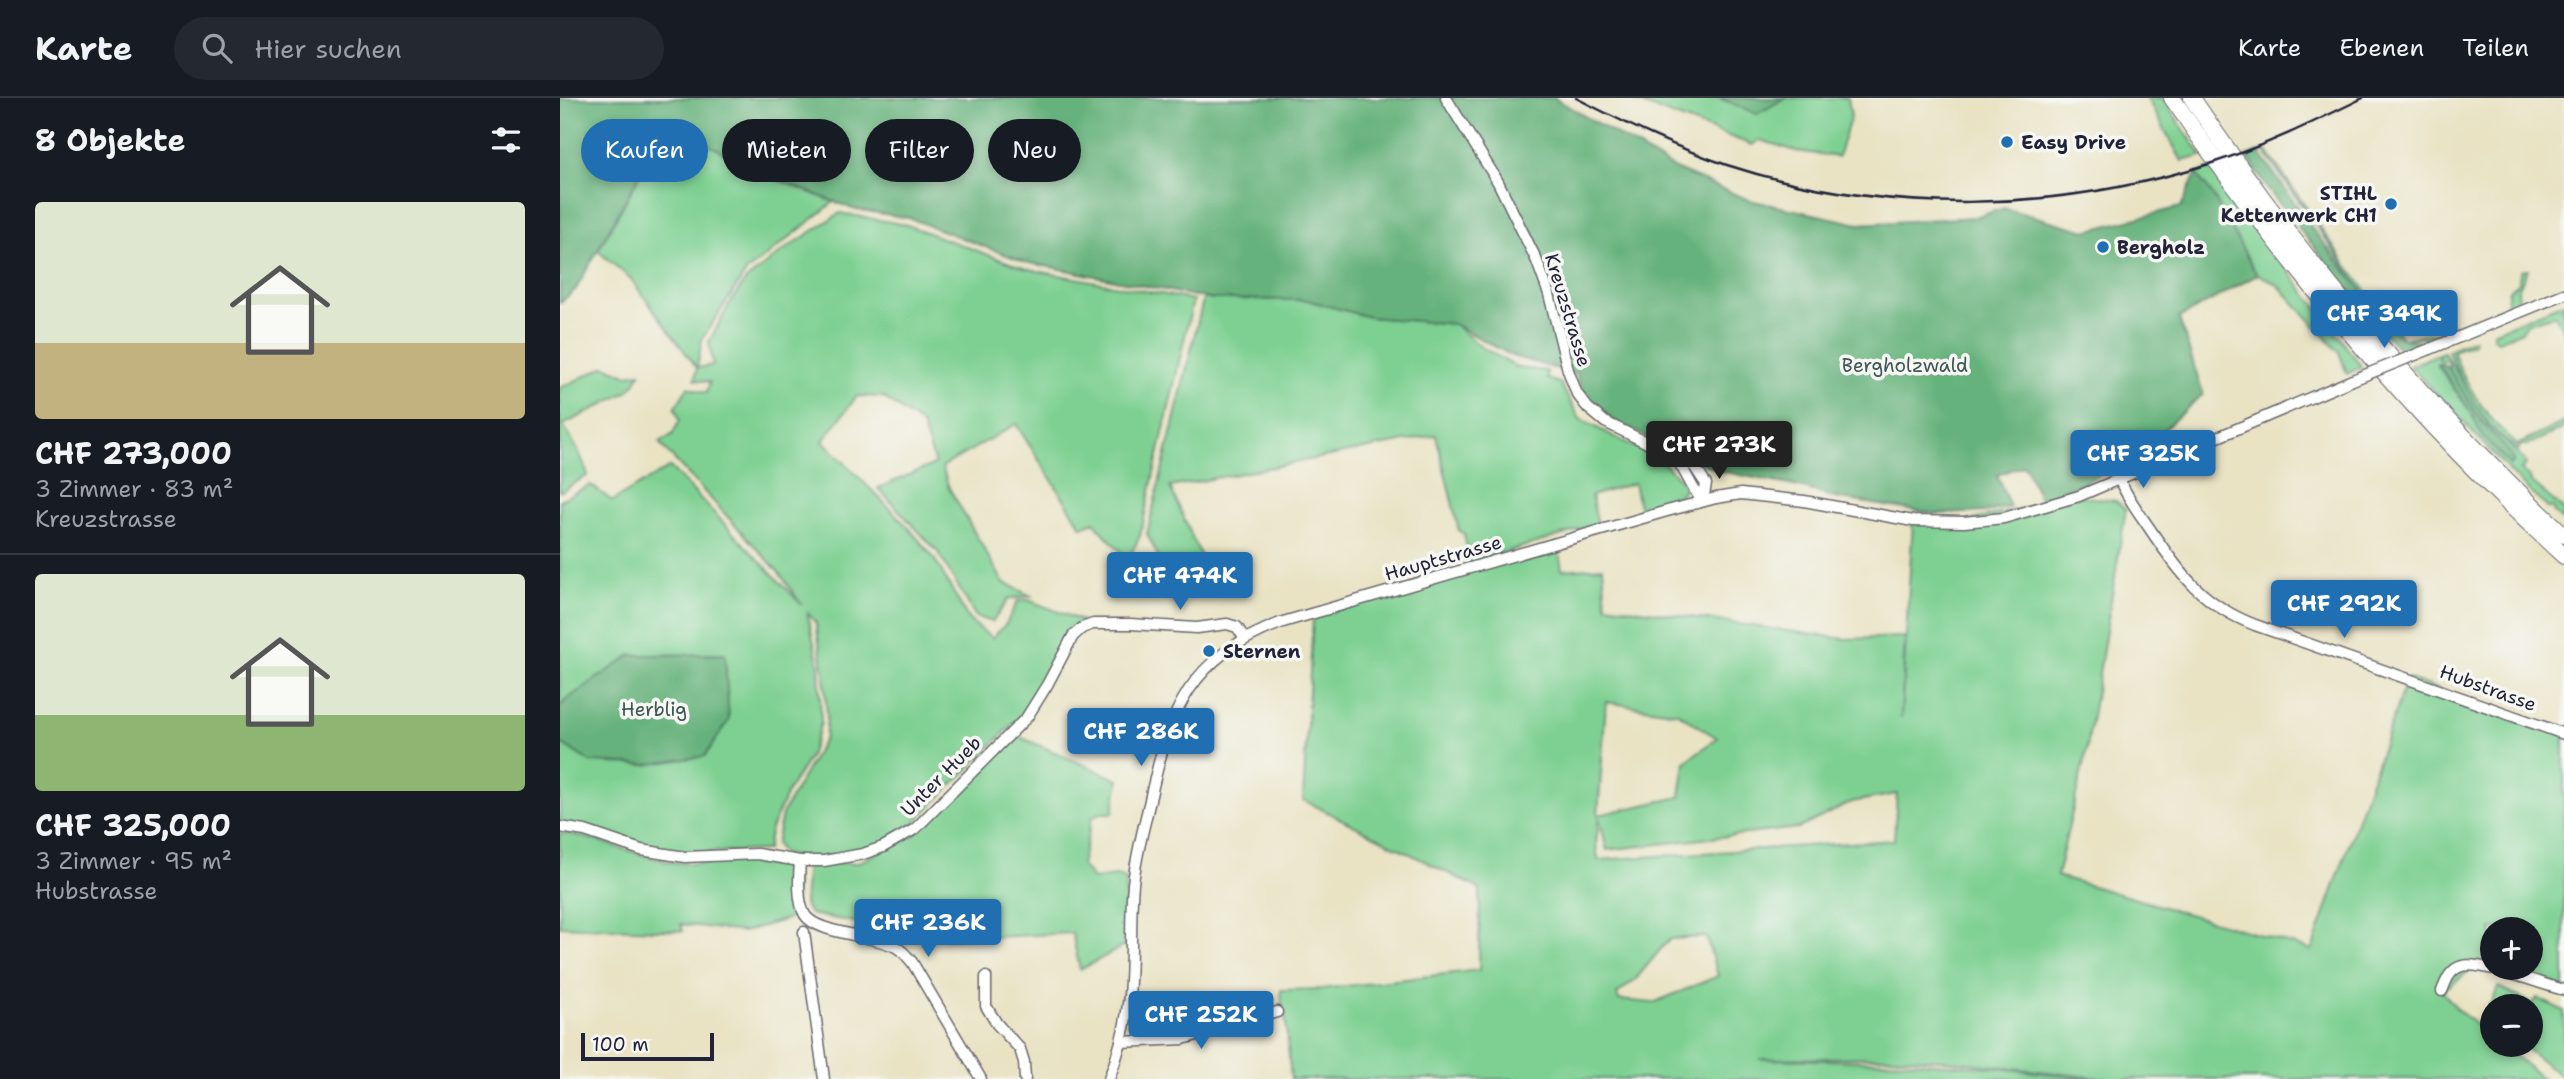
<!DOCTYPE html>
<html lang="de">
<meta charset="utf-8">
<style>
:root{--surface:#171b24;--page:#242831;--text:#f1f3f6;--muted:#9ea1a6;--line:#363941;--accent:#1f6fb2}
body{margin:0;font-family:"Shantell Sans",sans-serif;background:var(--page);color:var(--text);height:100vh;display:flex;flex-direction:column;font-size:26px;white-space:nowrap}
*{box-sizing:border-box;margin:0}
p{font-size:23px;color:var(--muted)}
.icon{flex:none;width:38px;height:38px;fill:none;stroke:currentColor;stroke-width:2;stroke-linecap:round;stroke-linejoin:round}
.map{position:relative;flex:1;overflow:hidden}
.details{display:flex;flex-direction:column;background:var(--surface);width:560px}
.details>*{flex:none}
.guide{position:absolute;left:21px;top:21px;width:665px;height:63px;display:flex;gap:14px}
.controls{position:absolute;left:1920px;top:819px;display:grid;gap:14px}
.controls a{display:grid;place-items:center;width:63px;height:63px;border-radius:50%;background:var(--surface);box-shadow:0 4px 10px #0003;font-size:35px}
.scale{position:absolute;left:21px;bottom:18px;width:133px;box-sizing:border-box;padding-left:7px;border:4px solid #22223b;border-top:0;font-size:19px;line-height:24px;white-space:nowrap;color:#22223b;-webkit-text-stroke:5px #f6f6f2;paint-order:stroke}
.price{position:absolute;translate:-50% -60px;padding:0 16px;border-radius:7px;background:var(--accent);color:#fff;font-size:23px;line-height:46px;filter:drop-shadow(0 2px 4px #0008)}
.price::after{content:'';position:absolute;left:50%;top:42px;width:21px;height:16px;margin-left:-10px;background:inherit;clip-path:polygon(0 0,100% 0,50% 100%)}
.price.selected{background:#222;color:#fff}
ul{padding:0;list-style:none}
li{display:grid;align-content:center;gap:14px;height:371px;padding:0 35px}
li+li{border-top:2px solid var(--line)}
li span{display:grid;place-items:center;height:217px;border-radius:7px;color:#555}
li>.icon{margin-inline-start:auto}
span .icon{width:126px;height:126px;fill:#fffc;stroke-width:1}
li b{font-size:30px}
h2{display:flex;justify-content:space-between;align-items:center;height:84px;padding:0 35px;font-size:30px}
.pill{padding:0 24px;border-radius:32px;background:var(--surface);box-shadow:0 4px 10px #0003;font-size:24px;line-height:63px}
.pill.selected{background:var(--accent);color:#fff}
header{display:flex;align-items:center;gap:42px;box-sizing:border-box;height:98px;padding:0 35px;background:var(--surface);border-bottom:2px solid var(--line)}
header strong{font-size:33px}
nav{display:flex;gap:38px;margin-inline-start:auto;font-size:24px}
.search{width:490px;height:63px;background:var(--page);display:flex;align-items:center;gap:18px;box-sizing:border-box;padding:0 24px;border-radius:38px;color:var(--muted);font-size:26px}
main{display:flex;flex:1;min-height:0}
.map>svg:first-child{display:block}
.green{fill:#7ed092;stroke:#507966;stroke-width:2;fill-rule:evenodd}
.forest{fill:#66b27c;stroke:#446a5c;stroke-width:2}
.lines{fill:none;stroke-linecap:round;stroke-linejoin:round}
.minor-casing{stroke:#68666b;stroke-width:13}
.highway-casing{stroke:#68666b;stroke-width:18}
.minor{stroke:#fff;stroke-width:10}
.highway{stroke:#fff;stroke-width:16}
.rail{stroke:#22223b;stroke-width:2.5}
.minor-bridge-casing{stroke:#68666b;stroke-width:13;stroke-linecap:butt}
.minor-bridge{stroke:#fff;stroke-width:10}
.poi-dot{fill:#1f6fb2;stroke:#f6f6f2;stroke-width:2.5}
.labels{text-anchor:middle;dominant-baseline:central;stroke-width:7;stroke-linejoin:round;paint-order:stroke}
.poi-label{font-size:19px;font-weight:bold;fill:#22223b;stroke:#f6f6f2;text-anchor:start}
.street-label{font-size:19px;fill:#22223b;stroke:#f6f6f2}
.park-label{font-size:19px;fill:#3e5655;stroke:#f6f6f2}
</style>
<header>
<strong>Karte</strong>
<div class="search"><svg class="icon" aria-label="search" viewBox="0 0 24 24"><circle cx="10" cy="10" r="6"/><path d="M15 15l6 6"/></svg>Hier suchen</div>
<nav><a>Karte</a><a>Ebenen</a><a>Teilen</a></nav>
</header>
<main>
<section class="details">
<h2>8 Objekte<svg class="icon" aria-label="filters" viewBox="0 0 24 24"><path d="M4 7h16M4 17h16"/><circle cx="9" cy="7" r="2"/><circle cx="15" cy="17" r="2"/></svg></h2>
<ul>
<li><span style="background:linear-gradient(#dfe7d0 65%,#c2b280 0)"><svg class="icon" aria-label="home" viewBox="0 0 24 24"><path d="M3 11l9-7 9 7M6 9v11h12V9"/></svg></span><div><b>CHF 273,000</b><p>3 Zimmer · 83 m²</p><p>Kreuzstrasse</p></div></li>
<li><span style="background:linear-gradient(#dfe7d0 65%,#8fb573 0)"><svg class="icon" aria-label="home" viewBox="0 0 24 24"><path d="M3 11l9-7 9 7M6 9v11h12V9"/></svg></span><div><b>CHF 325,000</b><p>3 Zimmer · 95 m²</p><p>Hubstrasse</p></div></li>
</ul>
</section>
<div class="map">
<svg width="2004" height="981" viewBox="0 0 2004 981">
<rect width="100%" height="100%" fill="#f6f6f2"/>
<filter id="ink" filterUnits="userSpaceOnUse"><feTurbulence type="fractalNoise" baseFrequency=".0143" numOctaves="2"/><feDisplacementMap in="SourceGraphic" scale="14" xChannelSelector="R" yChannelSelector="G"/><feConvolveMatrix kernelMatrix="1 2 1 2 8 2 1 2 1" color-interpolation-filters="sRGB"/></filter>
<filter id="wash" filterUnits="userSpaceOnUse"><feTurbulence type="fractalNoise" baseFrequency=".00686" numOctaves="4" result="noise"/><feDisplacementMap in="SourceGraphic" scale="28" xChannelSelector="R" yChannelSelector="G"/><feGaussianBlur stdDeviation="1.57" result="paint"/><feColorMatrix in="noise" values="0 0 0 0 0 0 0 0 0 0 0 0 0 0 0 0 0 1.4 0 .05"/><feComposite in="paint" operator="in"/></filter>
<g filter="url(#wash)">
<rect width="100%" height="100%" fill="#e9e3c4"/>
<g class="green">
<path d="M1066,0H1159L1197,16L1225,0H1288L1291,18L1278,59L1236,53L1200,42L1192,47Z"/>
<path d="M1587,0H1602L1642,58L1622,63Z"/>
<path d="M109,24L198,74L274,104L186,174L142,241L137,270L153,267L149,244L171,203L186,182L224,152L280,115L347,127L467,171L633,202L580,438L568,462L534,424L522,429L456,326L382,369L389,390L443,484L471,498L449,501L432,524L416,519L378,454L318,390L375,366L362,327L323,299L297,298L263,343L348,429L374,460L409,522L432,540L446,526L458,503L468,502L522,523L500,550L484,586L459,620L346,733L317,749L255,761L223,756L216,746L222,716L265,640L267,618L264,576L256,525L247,514L259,568L261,625L250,658L228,693L210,733L207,752L127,755L100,752L0,727V644L30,664L7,601L0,609V402L31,387L52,403L110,369L242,507L218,473L101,347L100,344L112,337L120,322L115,310L128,289L146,295L150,284L135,282L137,270L70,180L38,153Z"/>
<path d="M1703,52H1706L1786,166L1842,239L1840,240L1813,208Z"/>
<path d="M1650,70L1802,269L1787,276L1779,254L1719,188L1695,174L1668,125L1636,76Z"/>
<path d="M1968,171L1958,191L1959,206L1866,243L1862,240H1845L1878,235L1946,208L1949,192L1958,185L1961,172Z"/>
<path d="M646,200L747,202L809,219L894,226L920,248L958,270L987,273V281L1000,285L1020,321L1096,360L1107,368L1125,388L1121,396L1080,413L1074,385L1031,398L1038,426L910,465L904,436L899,433L876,337L610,389L650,479L617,496L587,436L643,202Z"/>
<path d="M2003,205L2004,209L2001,211L2004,220V234L1995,217L1968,225L1962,233L1938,243L1933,239V234Z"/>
<path d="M1914,241V245L1893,253C1907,290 1927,321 1957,347L2004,324V330L1967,347H1961L1958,352C1924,331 1903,287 1888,252Z"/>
<path d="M1884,254L1928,327L1965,363L1966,366L1961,372L1971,381L1970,383L2004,412V424L1993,414L1994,411L1991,409L1989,411L1960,384L1850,268L1876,257L1879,260L1878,256ZM1888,261C1890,281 1909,308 1922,324C1933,338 1947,348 1954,364L1951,366L1922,338L1912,316L1877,267Z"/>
<path d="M45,268L66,277L80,275L75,286L67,294L3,327L19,354L28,377L0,394V290Z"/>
<path d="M1519,398L1556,403L1566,411L1526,655L1497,778L1752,852L1847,580L2004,636V891L1916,868L1882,893L1899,913L1932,940V947H1941L1983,981H1548L1384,962L1331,959L1199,961L1358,964L1437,970L1535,981H731L725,917L722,916L721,892L762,891L919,872L920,791L743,702L753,519L998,445L1002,472L1043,469L1046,507L1284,541L1345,539L1341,620L1353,423L1404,424ZM1046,604L1118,615L1157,640L1125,664L1120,699L1038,717ZM1337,696L1334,742L1038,762L1036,745L1039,720L1047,752L1239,730L1292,704ZM1932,831H1970V870H1932ZM1146,839L1158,878L1093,905L1059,902L1057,896L1076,881L1109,841Z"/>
<path d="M453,636L559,682L553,715H540L532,720L521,767L533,781L557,778L566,781V847L520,872L512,835L388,841L250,816L244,806L247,765H297L354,737Z"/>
<path d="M0,735C41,739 80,761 121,765C155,769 210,750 236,778L234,819L183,834L121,826L123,833L0,828Z"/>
<path d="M1939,889L1973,906L1977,900L2004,913V980L1961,947H1970V908H1932V913L1928,911Z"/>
</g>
<g class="forest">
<path d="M0,0H994L1117,72L1189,102L1299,126L1415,119L1444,110L1526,133L1621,109L1636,76L1651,94L1697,177L1619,220L1643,296L1573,359L1559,381L1549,370L1534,380L1481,403L1464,367L1437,377L1450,409L1426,414L1376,416L1276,400L1244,390L1161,373L1124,358L1053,322L1027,300L1015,276L952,258L894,226L809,219L747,202L650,201L465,164L349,120L293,111L198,74L109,24L16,191L0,205Z"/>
<path d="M1159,0H1225L1197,16Z"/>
<path d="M1699,54L1754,133L1840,240L1860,244L1841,252L1821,233L1706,89L1687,58Z"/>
<path d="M1878,266L1888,269L1922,324L1950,355L1954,364L1950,367L1922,338L1912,316Z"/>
<path d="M165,556L169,622L145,658L85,667L30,664L0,644V609L7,601L71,557Z"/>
</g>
</g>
<g filter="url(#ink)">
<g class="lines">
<defs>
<g id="minor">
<path d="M886,0L938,84L976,161L989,196L1008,272L1017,296L1028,310L1045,324L1134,368L1146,386L1143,403"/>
<path d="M1870,251L2004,196"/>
<path d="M1116,361C1127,374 1131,392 1143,403"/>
<path d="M1559,381C1567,399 1579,415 1590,431C1620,476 1643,507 1695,527L2004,636"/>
<path d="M0,729L25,733L81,752L125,759L197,756L240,763H264L303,756L323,749L355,731L467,619L487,587L513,538L522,530L533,526H570L637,530L667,526L677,529L685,541"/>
<path d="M240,763C239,778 237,804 245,817C257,836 314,837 336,849C343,853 347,858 352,864L421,981"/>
<path d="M244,834L264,981"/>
<path d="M426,879V908L437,926L460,951L464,964L465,981"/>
<path d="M1882,893C1886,883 1890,871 1902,868C1921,863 1981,886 2004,892"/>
<path d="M561,944L623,941L717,914"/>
<path d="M549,981C561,949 569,916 570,882C572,850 570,818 573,786C576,757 584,729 590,702C610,610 630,559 723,524L1107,413L1156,400L1181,396L1244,403L1353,423L1404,424L1444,420L1519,398L1790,283"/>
</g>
<g id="highway">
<path d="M1612,0C1726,167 1854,321 2004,458"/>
<path d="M1632,0C1739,160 1862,306 2004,437"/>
</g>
</defs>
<use href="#minor" class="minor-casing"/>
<use href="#highway" class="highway-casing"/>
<use href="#minor" class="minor"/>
<use href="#highway" class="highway"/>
<path class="rail" d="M1016,0C1065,25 1114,49 1167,67C1323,118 1496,115 1652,65C1705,48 1754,24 1803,0"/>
<defs>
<path id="minor-bridge" d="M1790,283L1870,251"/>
</defs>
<use href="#minor-bridge" class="minor-bridge-casing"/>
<use href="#minor-bridge" class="minor-bridge"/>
</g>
</g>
<g class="poi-dot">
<circle cx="1447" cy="44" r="7"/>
<circle cx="1831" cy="106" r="7"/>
<circle cx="1543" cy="149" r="7"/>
<circle cx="649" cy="553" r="7"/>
</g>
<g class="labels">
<g class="poi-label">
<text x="1461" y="44">Easy Drive</text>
<text x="1817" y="95" text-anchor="end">STIHL<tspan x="1817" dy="22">Kettenwerk CH1</tspan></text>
<text x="1557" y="149">Bergholz</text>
<text x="663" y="553">Sternen</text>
</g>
<g class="street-label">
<text transform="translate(1008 212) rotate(73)">Kreuzstrasse</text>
<text transform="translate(883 460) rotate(-16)">Hauptstrasse</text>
<text transform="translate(1928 590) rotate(20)">Hubstrasse</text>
<text transform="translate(381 678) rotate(-45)">Unter Hueb</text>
</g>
<g class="park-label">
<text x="1345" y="267">Bergholzwald</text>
<text x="94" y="611">Herblig</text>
</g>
</g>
</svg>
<div class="controls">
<a>+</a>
<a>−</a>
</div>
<div class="scale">100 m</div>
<b class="price" style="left:1824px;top:252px">CHF 349K</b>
<b class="price selected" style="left:1159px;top:383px">CHF 273K</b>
<b class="price" style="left:1583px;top:392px">CHF 325K</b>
<b class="price" style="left:620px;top:514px">CHF 474K</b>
<b class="price" style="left:1784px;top:542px">CHF 292K</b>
<b class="price" style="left:581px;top:670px">CHF 286K</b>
<b class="price" style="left:368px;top:861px">CHF 236K</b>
<b class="price" style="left:641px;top:953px">CHF 252K</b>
<div class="guide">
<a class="pill selected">Kaufen</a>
<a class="pill">Mieten</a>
<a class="pill">Filter</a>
<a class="pill">Neu</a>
</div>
</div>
</main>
